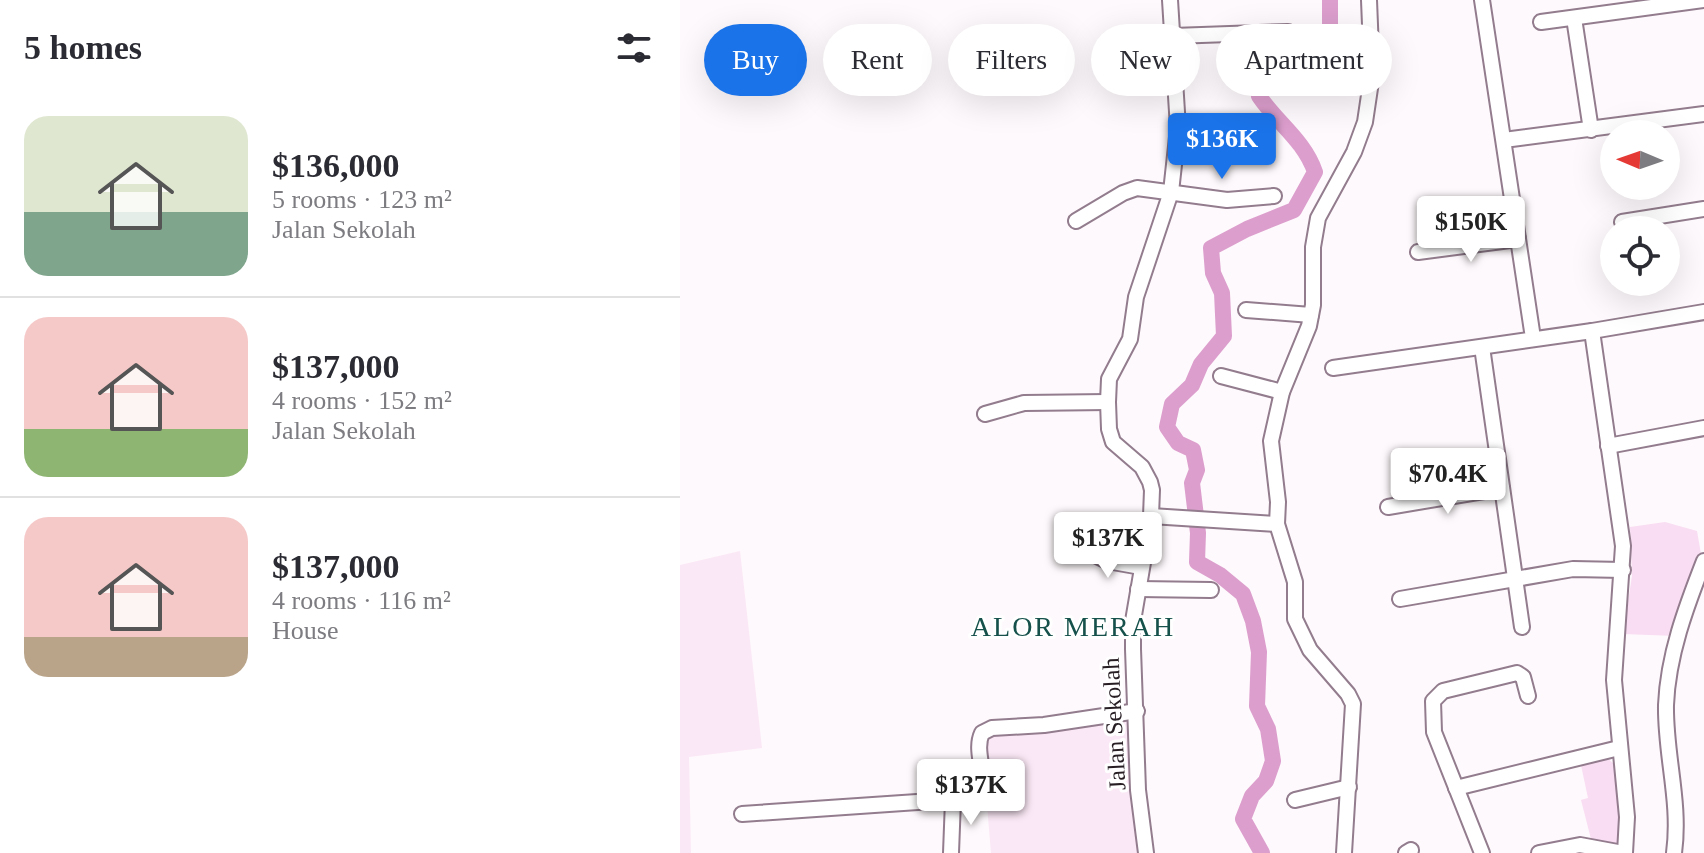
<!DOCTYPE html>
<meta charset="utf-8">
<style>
:root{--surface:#fff;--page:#f7f7f7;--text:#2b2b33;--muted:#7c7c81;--line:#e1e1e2;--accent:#1a73e8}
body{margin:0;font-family:Georgia,serif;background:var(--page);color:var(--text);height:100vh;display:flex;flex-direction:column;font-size:30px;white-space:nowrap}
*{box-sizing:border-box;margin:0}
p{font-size:26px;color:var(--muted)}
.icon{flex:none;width:44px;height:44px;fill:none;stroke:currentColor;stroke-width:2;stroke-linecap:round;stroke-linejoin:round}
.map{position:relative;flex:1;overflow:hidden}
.details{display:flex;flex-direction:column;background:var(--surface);width:680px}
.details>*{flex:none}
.banner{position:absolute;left:24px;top:24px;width:760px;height:72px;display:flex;gap:16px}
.needle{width:52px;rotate:272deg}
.buttons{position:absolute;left:920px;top:120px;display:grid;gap:16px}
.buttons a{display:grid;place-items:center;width:80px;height:80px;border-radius:50%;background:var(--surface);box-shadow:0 8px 32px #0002;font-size:40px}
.price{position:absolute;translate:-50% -68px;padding:0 18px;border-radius:8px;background:#fff;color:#222;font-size:26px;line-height:52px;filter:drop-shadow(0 2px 4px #0008)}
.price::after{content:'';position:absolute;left:50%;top:48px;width:24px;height:18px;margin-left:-12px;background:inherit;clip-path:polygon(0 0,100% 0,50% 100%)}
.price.selected{background:var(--accent);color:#fff}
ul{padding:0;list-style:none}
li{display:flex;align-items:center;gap:24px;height:200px;padding:0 24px}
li+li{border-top:2px solid var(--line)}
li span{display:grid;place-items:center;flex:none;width:224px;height:160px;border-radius:24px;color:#555}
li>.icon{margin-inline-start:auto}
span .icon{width:96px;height:96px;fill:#fffc;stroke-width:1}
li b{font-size:34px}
h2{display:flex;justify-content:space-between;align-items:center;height:96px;padding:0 24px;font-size:34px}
.chip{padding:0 28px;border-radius:36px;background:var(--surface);box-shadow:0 8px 32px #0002;font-size:28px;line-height:72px}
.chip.selected{background:var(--accent);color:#fff}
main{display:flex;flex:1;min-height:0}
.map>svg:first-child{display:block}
.built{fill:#fbe8f6}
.green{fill:#f9ddf2}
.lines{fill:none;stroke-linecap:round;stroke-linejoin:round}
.river{stroke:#dc9ecd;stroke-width:16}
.minor-casing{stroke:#927c8d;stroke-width:18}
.minor{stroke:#fff;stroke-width:14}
.labels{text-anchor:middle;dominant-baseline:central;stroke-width:6;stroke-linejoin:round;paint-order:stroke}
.street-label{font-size:24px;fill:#271e24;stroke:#fff}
.quarter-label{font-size:28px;letter-spacing:2px;fill:#16514b;stroke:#fff}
</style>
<main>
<section class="details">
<h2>5 homes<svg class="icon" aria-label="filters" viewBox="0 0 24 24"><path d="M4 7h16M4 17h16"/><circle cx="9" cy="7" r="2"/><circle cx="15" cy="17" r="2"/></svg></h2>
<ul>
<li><span style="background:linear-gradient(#dfe7d0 60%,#7fa58c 0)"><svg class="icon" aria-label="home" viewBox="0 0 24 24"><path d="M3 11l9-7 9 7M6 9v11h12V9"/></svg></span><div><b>$136,000</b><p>5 rooms · 123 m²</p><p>Jalan Sekolah</p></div></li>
<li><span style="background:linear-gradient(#f6c9c9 70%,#8fb573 0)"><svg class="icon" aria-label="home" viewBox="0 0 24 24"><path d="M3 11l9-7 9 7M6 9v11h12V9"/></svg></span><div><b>$137,000</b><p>4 rooms · 152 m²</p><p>Jalan Sekolah</p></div></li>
<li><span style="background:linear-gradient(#f6c9c9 75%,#b9a48a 0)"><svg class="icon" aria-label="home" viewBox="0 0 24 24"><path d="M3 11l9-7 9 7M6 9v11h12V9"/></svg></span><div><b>$137,000</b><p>4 rooms · 116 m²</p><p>House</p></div></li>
</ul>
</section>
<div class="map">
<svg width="1024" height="853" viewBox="0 0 1024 853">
<rect width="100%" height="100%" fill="#fef9fc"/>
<g class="built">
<path d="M60,551L82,748L9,757L11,853H0V565Z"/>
<path d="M455,721L466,853H311L301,734Z"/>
</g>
<g class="green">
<path d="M985,522L1017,531L1021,554L996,636L943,634L952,576L950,527Z"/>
<path d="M926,757L935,765L940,816L939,844L911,839L901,800L908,798L901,765Z"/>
</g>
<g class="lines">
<path class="river" d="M582,853L563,819L572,796L586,781L593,761L588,729L577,706L579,652L573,621L563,594L540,575L517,562L518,533L512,483L517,470L513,450L498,443L487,427L492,404L512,385L521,364L544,336L542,293L533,273L531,248L567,229L614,210L635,172C624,140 597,123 579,96L589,81L649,58L653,50L650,38V0"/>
<defs>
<g id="minor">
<path d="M802,0L853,338"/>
<path d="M894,18L911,130"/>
<path d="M861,22L1023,0"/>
<path d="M493,36L608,32"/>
<path d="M824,140L1024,114"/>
<path d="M396,221L443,193L457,188L547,200L594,196"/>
<path d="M942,222L1024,209"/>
<path d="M738,252L838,239"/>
<path d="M566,310L631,315"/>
<path d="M912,331L943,546L934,680L947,817L945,853"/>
<path d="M802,347L842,627"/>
<path d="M653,368L912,331L1024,312"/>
<path d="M541,376L602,392"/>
<path d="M305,414L344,403L428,402"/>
<path d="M928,446L1024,428"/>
<path d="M708,507L822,488"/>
<path d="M471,516L597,524"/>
<path d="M409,552L427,561L461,567"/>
<path d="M458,589L531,590"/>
<path d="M720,599L893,569L943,570"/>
<path d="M776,788L939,748"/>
<path d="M615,800L669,787"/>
<path d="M62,814L296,798L300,795C309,776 293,752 302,733L312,728L364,725L457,711"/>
<path d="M271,853L273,800"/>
<path d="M466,853L458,790L453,649V621L471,516L472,490L470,482L462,467L433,442L429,429L428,402L429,379L450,339L456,297L491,192L498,128L490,0"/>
<path d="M664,853L673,704L668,694L630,650L615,619V582L597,524L598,502L591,441L602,392L629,326L633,305V247L638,218L674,152L685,122L692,75L689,0"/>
<path d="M726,853L731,850"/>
<path d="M802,853L754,732L753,701L763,691L837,673L843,677L848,696"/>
<path d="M859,853L900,845L943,853"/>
<path d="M994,853C1001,802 985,755 986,705C988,655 1006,607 1024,561"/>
</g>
</defs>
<use href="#minor" class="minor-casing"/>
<use href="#minor" class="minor"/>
</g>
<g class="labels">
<g class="street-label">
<text transform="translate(434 724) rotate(-93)">Jalan Sekolah</text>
</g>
<g class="quarter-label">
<text x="393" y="626">ALOR MERAH</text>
</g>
</g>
</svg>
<div class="buttons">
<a><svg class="needle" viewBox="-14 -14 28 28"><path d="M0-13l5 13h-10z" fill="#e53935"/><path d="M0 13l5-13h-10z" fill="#7c7c81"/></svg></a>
<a><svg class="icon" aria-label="locate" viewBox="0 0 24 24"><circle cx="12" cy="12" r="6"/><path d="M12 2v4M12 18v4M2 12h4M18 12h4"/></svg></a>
</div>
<b class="price selected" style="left:542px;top:181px">$136K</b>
<b class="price" style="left:791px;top:264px">$150K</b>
<b class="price" style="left:768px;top:516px">$70.4K</b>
<b class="price" style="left:428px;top:580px">$137K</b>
<b class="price" style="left:291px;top:827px">$137K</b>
<div class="banner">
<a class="chip selected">Buy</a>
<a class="chip">Rent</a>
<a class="chip">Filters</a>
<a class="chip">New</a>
<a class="chip">Apartment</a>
</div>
</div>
</main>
